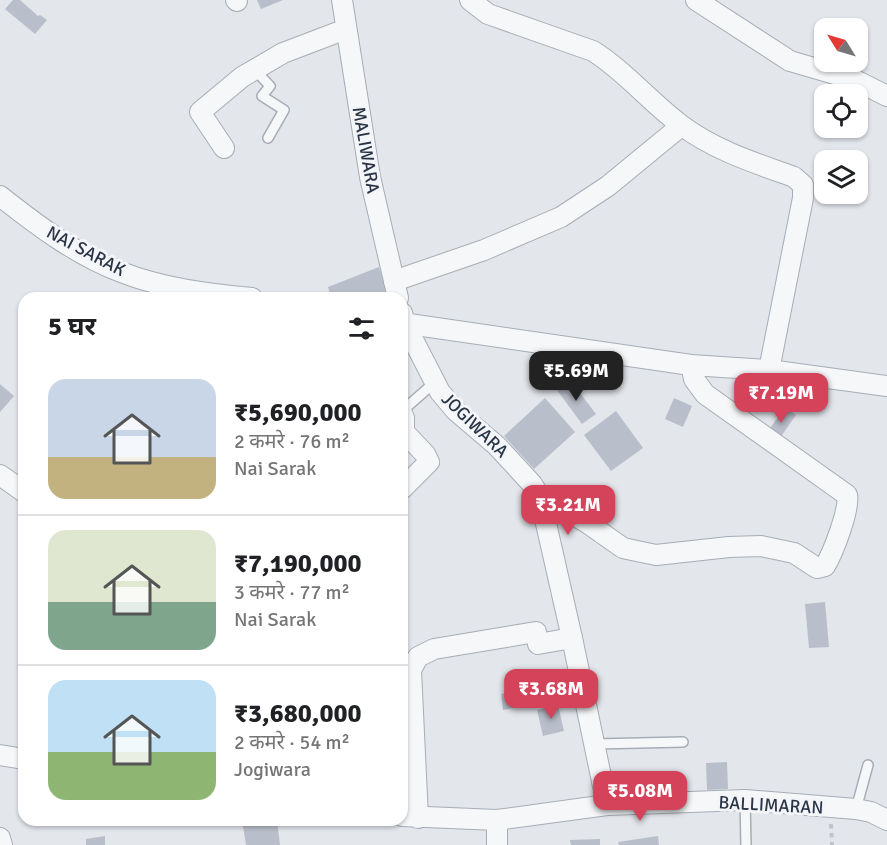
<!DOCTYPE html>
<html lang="hi">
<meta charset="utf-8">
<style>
:root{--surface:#fff;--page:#f2f2f2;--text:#202124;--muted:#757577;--line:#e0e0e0;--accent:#d5435b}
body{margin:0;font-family:Signika,"Noto Sans Devanagari",sans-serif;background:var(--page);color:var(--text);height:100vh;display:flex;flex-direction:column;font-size:22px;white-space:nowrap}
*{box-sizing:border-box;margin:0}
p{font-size:20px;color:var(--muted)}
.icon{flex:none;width:33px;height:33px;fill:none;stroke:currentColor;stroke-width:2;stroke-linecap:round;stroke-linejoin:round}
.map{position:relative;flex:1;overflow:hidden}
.details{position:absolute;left:18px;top:292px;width:390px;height:534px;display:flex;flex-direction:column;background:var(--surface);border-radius:18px;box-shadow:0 2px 4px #0004}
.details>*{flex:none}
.needle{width:39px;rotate:307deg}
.tools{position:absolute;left:814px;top:18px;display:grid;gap:12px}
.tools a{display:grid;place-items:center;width:54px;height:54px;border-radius:12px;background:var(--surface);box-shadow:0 2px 4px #0004;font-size:30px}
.price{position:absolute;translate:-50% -51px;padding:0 14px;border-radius:12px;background:var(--accent);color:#fff;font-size:20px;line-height:39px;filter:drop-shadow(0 2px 3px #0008)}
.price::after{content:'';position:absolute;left:50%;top:36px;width:18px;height:14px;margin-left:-9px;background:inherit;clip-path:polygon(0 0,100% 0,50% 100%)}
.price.active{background:#222;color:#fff}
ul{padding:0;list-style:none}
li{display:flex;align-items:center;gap:18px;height:150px;padding:0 30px}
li+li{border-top:2px solid var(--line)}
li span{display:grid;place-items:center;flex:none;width:168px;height:120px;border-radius:18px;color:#555}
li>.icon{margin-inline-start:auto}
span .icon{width:72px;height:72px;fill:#fffc;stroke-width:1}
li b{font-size:26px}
h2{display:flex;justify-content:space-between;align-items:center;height:72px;padding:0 30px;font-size:26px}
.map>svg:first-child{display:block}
.building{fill:#b9bfca}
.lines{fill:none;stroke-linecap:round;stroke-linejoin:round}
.service-casing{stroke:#a7adb6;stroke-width:12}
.minor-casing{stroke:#a7adb6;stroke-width:22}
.path{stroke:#c1c4ca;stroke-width:4;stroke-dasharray:4.5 4.5;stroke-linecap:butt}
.service{stroke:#f6f7f9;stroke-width:9}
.minor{stroke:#f6f7f9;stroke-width:20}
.labels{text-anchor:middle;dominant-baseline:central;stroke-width:6;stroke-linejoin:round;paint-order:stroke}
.street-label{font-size:18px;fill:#293445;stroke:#f3f5f9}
</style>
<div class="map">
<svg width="887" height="845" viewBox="0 0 887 845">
<rect width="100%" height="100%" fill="#e3e6eb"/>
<g class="building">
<path d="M13,0H20L38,16L40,15L47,20L35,34L5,9Z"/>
<path d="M257,0H283L261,9Z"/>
<path d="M379,267L389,298H331L328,287Z"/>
<path d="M570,380L596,414L582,424L557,390Z"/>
<path d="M0,384L14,396L0,412Z"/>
<path d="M545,398L575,432L534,469L504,436Z"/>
<path d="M674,398L692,406L683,427L665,419Z"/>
<path d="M785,407L796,415L777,442L766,434Z"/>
<path d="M616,411L643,448L611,471L584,435Z"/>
<path d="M825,602L829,647L809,648L805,604Z"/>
<path d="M523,690L525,706L503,710L501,694Z"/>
<path d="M558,705L564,731L543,736L537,710Z"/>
<path d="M727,762L728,789L707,790L706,763Z"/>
<path d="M242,820H277L280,845H246Z"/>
<path d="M105,836V845H86V839Z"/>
<path d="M658,836L659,845H619L618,842Z"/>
<path d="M600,839V845H571L570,840Z"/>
</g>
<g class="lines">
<defs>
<g id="service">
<path d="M255,70L270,86L262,96L284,110L268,138"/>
<path d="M402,411L434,383"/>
<path d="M595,744L683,742"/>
<path d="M745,800L746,845"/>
<path d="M856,809L868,765"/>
</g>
<g id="minor">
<path d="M236,0L237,1"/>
<path d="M342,0L370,177L398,298"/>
<path d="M470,0L488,14L593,51C625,71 650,102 681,125C714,150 755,163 794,177L803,185V198L769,370"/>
<path d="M696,0L790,61L855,80L887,96"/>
<path d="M224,148L200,112L242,77L283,53L346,29"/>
<path d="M0,196C37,225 76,255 121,272C161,288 209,294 252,298"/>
<path d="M394,281L484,250L561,217L608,186L681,126"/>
<path d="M402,313L405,324L440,392L456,411L497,446L532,484L540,497L572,638L607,805"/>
<path d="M402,323L691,365L769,370L887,386"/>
<path d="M402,413L404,418V432L425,454L429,462L402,489"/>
<path d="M0,475L24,492"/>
<path d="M540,497L586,522L623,548L632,550L656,555L729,547L761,546L794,553L817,568L825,566C833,553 850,509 847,495L705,394L694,379L691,365"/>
<path d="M0,755L24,759"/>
<path d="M402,816L497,820L607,805L745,800L856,809L871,812L887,820"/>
<path d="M418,818L411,670L418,657L434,649L536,632L538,644L572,638"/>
<path d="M497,820V845"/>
<path d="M0,838L2,845"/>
</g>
</defs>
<use href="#service" class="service-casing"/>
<use href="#minor" class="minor-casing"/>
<path class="path" d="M831,824L832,845"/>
<use href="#service" class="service"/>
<use href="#minor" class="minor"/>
</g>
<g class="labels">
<g class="street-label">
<text transform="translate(366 150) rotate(80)">MALIWARA</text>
<text transform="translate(86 251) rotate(28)">NAI SARAK</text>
<text transform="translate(475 425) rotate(44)">JOGIWARA</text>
<text transform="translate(771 805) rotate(3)">BALLIMARAN</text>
</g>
</g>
</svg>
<div class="tools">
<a><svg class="needle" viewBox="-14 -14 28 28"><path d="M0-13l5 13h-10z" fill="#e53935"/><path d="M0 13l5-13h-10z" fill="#757577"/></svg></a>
<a><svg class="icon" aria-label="locate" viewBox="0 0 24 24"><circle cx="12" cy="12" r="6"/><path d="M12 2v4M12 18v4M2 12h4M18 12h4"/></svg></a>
<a><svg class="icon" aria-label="layers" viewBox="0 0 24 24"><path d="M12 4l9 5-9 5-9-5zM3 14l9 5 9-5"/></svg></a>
</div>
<b class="price active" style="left:576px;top:402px">₹5.69M</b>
<b class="price" style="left:781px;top:424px">₹7.19M</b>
<b class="price" style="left:568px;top:536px">₹3.21M</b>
<b class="price" style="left:551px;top:720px">₹3.68M</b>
<b class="price" style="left:640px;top:822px">₹5.08M</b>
<section class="details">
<h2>5 घर<svg class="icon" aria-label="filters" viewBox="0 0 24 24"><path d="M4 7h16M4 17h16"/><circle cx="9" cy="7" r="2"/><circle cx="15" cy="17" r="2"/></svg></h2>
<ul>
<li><span style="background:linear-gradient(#c9d6e8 65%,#c2b280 0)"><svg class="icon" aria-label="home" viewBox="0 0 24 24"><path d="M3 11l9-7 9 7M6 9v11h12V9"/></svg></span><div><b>₹5,690,000</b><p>2 कमरे · 76 m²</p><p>Nai Sarak</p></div></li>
<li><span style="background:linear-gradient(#dfe7d0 60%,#7fa58c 0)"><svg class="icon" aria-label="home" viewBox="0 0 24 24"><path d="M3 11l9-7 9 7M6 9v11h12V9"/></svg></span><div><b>₹7,190,000</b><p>3 कमरे · 77 m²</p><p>Nai Sarak</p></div></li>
<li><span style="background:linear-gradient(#bfe0f5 60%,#8fb573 0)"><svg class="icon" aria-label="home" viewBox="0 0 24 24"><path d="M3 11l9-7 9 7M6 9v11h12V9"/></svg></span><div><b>₹3,680,000</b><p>2 कमरे · 54 m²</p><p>Jogiwara</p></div></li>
</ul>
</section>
</div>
